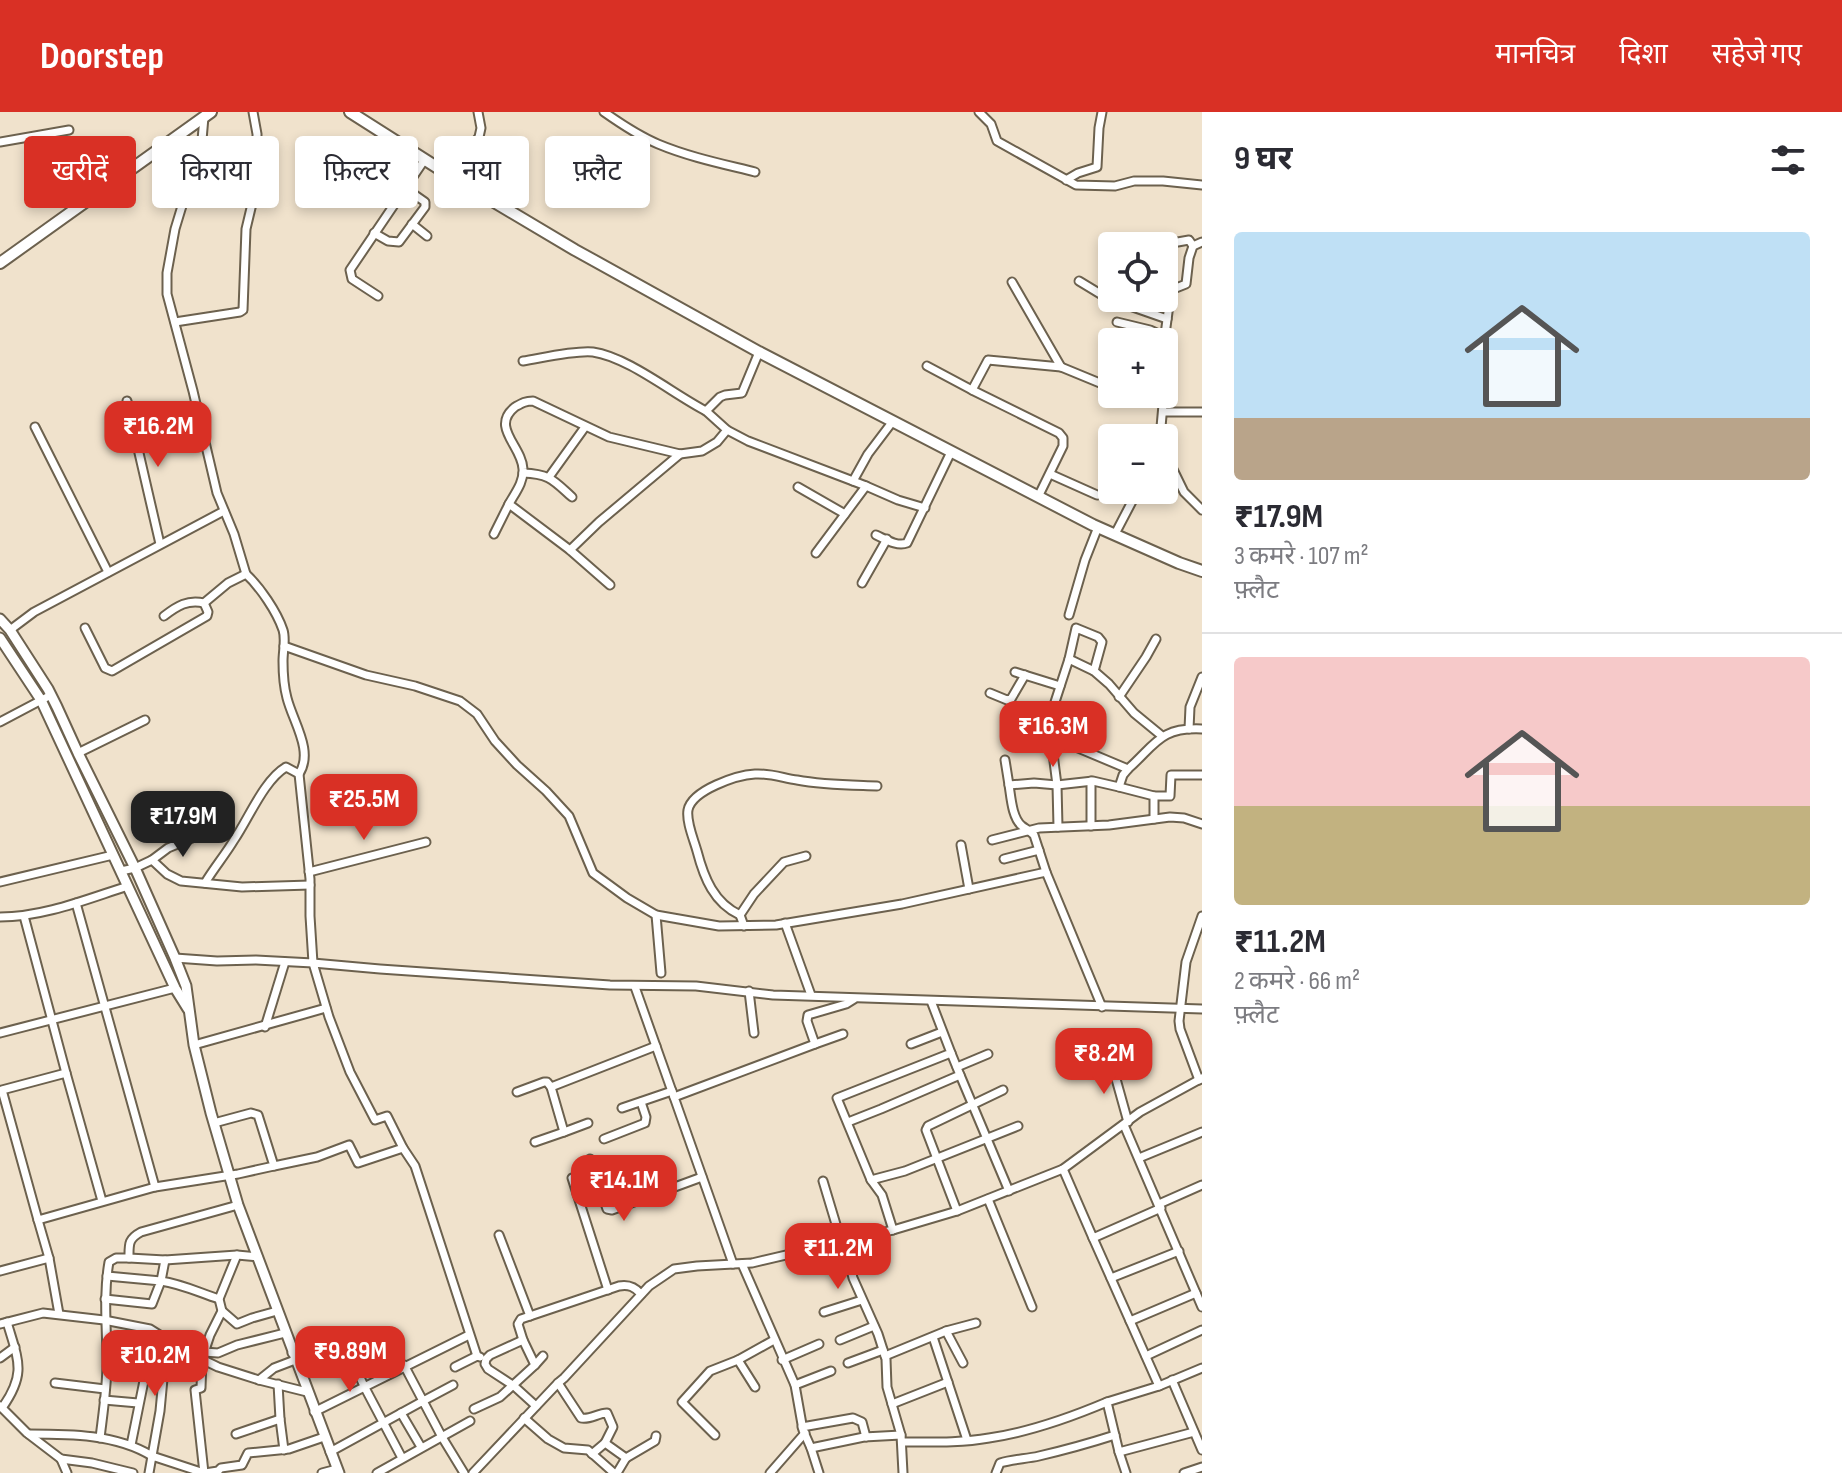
<!DOCTYPE html>
<html lang="hi">
<meta charset="utf-8">
<style>
:root{--surface:#fff;--page:#f7f7f7;--text:#2b2b33;--muted:#7c7c81;--line:#e1e1e2;--accent:#d93025}
body{margin:0;font-family:"Sofia Sans Condensed","Noto Sans Devanagari",sans-serif;background:var(--page);color:var(--text);height:100vh;display:flex;flex-direction:column;font-size:30px;white-space:nowrap}
*{box-sizing:border-box;margin:0}
p{font-size:26px;color:var(--muted)}
.icon{flex:none;width:44px;height:44px;fill:none;stroke:currentColor;stroke-width:2;stroke-linecap:round;stroke-linejoin:round}
.map{position:relative;flex:1;overflow:hidden}
.details{display:flex;flex-direction:column;background:var(--surface);width:640px}
.details>*{flex:none}
.hud{position:absolute;left:24px;top:24px;width:760px;height:72px;display:flex;gap:16px}
.buttons{position:absolute;left:1098px;top:120px;display:grid;gap:16px}
.buttons a{display:grid;place-items:center;width:80px;height:80px;border-radius:8px;background:var(--surface);box-shadow:0 4px 12px #0003;font-size:40px}
.price{position:absolute;translate:-50% -68px;padding:0 18px;border-radius:16px;background:var(--accent);color:#fff;font-size:26px;line-height:52px;filter:drop-shadow(0 2px 4px #0008)}
.price::after{content:'';position:absolute;left:50%;top:48px;width:24px;height:18px;margin-left:-12px;background:inherit;clip-path:polygon(0 0,100% 0,50% 100%)}
.price.on{background:#222;color:#fff}
ul{padding:0;list-style:none}
li{display:grid;align-content:center;gap:16px;height:424px;padding:0 32px}
li+li{border-top:2px solid var(--line)}
li span{display:grid;place-items:center;height:248px;border-radius:8px;color:#555}
li>.icon{margin-inline-start:auto}
span .icon{width:144px;height:144px;fill:#fffc;stroke-width:1}
li b{font-size:34px}
h2{display:flex;justify-content:space-between;align-items:center;height:96px;padding:0 32px;font-size:34px}
.pill{padding:0 28px;border-radius:8px;background:var(--surface);box-shadow:0 4px 12px #0003;font-size:28px;line-height:72px}
.pill.on{background:var(--accent);color:#fff}
header{display:flex;align-items:center;gap:48px;box-sizing:border-box;height:112px;padding:0 40px;background:var(--accent);color:#fff}
header strong{font-size:38px}
nav{display:flex;gap:44px;margin-inline-start:auto;font-size:28px}
main{display:flex;flex:1;min-height:0}
.map>svg:first-child{display:block}
.lines{fill:none;stroke-linecap:round;stroke-linejoin:round}
.minor-casing{stroke:#6c614e;stroke-width:11}
.tertiary-casing{stroke:#6c614e;stroke-width:13}
.secondary-casing{stroke:#6c614e;stroke-width:14}
.minor{stroke:#fff;stroke-width:7}
.tertiary{stroke:#fff;stroke-width:9}
.secondary{stroke:#fff;stroke-width:10}
</style>
<header>
<strong>Doorstep</strong>
<nav><a>मानचित्र</a><a>दिशा</a><a>सहेजे गए</a></nav>
</header>
<main>
<div class="map">
<svg width="1202" height="1361" viewBox="0 0 1202 1361">
<rect width="100%" height="100%" fill="#f0e2cc"/>
<g class="lines">
<defs>
<g id="minor">
<path d="M604,0C621,12 639,24 658,32C689,45 723,52 755,60"/>
<path d="M979,0L991,12L997,29L1076,73L1115,74L1134,69H1163L1202,73"/>
<path d="M204,5L202,28L175,117L167,161V182L193,279L217,381L234,422L246,462"/>
<path d="M0,30L69,18"/>
<path d="M449,63L479,25L481,16L478,0"/>
<path d="M1066,68L1078,61L1097,55L1099,16L1102,0"/>
<path d="M412,112L427,124"/>
<path d="M374,121L388,129L399,130L425,95V90L405,76"/>
<path d="M1155,134L1189,128L1193,134"/>
<path d="M1079,169L1107,186L1167,207"/>
<path d="M1012,170L1061,255L1112,276"/>
<path d="M378,184L352,167L350,158L425,47"/>
<path d="M1107,186L1112,175"/>
<path d="M175,210L240,200L243,198L246,117L256,75L257,56V22L253,0"/>
<path d="M1117,210L1150,218L1163,224"/>
<path d="M1164,230L1171,178L1186,172L1189,146L1193,134L1202,130"/>
<path d="M523,249C542,246 575,238 593,240C628,245 673,282 706,299L720,285L725,283L742,281L759,240"/>
<path d="M927,254L972,278L1059,321L1063,326V334L1038,385"/>
<path d="M972,278L988,248L1061,255"/>
<path d="M1127,282L1163,290"/>
<path d="M127,289L160,432"/>
<path d="M1163,300H1202"/>
<path d="M35,315L108,460"/>
<path d="M727,318L748,329L853,369L868,342L893,309"/>
<path d="M1162,326L1161,315L1166,259L1164,234"/>
<path d="M1164,339L1184,380L1202,398"/>
<path d="M523,361C550,362 553,368 572,385"/>
<path d="M1050,362L1097,383"/>
<path d="M549,365L585,315"/>
<path d="M866,374L898,388L925,396"/>
<path d="M798,375L845,402"/>
<path d="M494,422L509,392"/>
<path d="M1115,422L1138,378"/>
<path d="M876,423C885,427 897,435 907,431L951,340"/>
<path d="M570,438L599,410L680,342"/>
<path d="M816,441L866,374L853,369"/>
<path d="M862,471L887,427"/>
<path d="M610,473L570,438L509,392C515,381 524,370 523,357C522,334 490,315 515,295C522,291 525,289 533,289L609,325L680,342L702,339L717,330L727,318L706,299"/>
<path d="M1069,503L1085,448L1098,415"/>
<path d="M164,504C177,494 188,487 204,491L228,471L246,462C260,475 277,500 283,518C286,527 283,539 283,549C283,561 284,575 287,586C293,610 314,639 299,662L310,767V804L313,851L256,848L217,849L175,846"/>
<path d="M85,516L105,556L112,559L207,504L208,500L204,491"/>
<path d="M10,518L34,500L224,399"/>
<path d="M284,534L366,563L415,574L460,589L477,602L495,629L517,653L546,679L569,704L593,761L627,786L656,803L719,814L776,813L902,792L1046,760L1102,895"/>
<path d="M1069,547L1076,516L1098,525L1102,530L1094,559"/>
<path d="M1015,560L1060,574"/>
<path d="M990,581L1007,588L1011,587L1025,563"/>
<path d="M1119,585L1146,545L1156,527"/>
<path d="M0,610L51,583"/>
<path d="M1189,617L1190,595L1202,565"/>
<path d="M78,641L145,608"/>
<path d="M1005,648L1009,673"/>
<path d="M1128,657L1078,636L1070,624L1067,613L1056,597L1055,590L1069,547L1094,559L1109,572L1134,601L1162,624"/>
<path d="M1119,675L1154,684V707"/>
<path d="M1154,684H1170L1171,663H1202"/>
<path d="M1091,714V669"/>
<path d="M1058,715L1057,673L1051,626L1053,621L1065,610"/>
<path d="M992,728L1039,716L1109,713L1170,705L1184,706L1202,712"/>
<path d="M961,733L969,777"/>
<path d="M1004,747L1039,738"/>
<path d="M152,748L168,736L202,722"/>
<path d="M121,759L135,756L152,748L167,762L181,769L242,775L310,773"/>
<path d="M309,760L426,730"/>
<path d="M1046,760L1034,723C1030,719 1026,717 1022,714C1012,706 1011,685 1009,673L1034,671L1057,673L1093,669L1119,675L1123,663L1128,657C1156,632 1160,615 1202,617"/>
<path d="M0,770L113,743"/>
<path d="M205,771C214,756 225,743 234,728C249,706 264,668 286,655L299,662"/>
<path d="M76,791L155,1075L238,1062L274,1054L258,1003L251,1001L214,1011"/>
<path d="M656,803L661,861"/>
<path d="M740,803L754,782L784,750L806,744"/>
<path d="M24,804L66,961L2,978L38,1108L155,1075"/>
<path d="M0,805C44,805 87,787 128,774"/>
<path d="M785,811L811,883"/>
<path d="M744,814L740,803C714,791 704,766 697,739C694,728 686,710 688,698C692,678 737,663 755,662C770,661 783,666 797,668C823,673 851,673 877,674"/>
<path d="M635,875L674,985"/>
<path d="M749,879L754,921"/>
<path d="M265,915L285,850"/>
<path d="M0,921L175,876"/>
<path d="M815,932L843,922"/>
<path d="M911,932L942,920"/>
<path d="M194,933L326,896"/>
<path d="M1111,949L1128,1010"/>
<path d="M957,955L988,942"/>
<path d="M66,961L102,1089"/>
<path d="M960,963L1009,1079"/>
<path d="M1199,968L1180,917L1179,909L1186,850L1202,804"/>
<path d="M517,980L544,970H547L551,975"/>
<path d="M622,996L672,979"/>
<path d="M848,1010L881,997L960,963L951,941"/>
<path d="M588,1011L564,1020L551,975L656,934"/>
<path d="M1124,1013L1202,1195"/>
<path d="M604,1027L645,1011L646,1005L641,990"/>
<path d="M535,1030L564,1020"/>
<path d="M403,1036L415,1054L477,1244"/>
<path d="M1139,1046L1202,1020"/>
<path d="M590,1047L607,1097L612,1098L702,1065"/>
<path d="M274,1054L317,1045L349,1033L358,1051L403,1036L387,1004L375,1008L350,960L329,905L313,851L380,857L610,873L696,874L773,883L1202,897"/>
<path d="M1063,1057L1093,1126L1161,1096"/>
<path d="M572,1066L608,1178"/>
<path d="M871,1068L837,986L951,941L931,889"/>
<path d="M823,1069L841,1129"/>
<path d="M988,1087L1032,1195"/>
<path d="M1159,1092L1202,1073"/>
<path d="M957,1099L926,1018L928,1014L1003,978"/>
<path d="M893,1118L882,1083L871,1068L905,1059L1018,1014"/>
<path d="M499,1123L530,1204"/>
<path d="M1093,1126L1159,1274L1202,1256"/>
<path d="M844,1129L853,1166L878,1222L886,1247L887,1275L901,1323L903,1361"/>
<path d="M49,1146L59,1202"/>
<path d="M129,1146L165,1148L237,1143L258,1145"/>
<path d="M165,1148L161,1169C182,1172 200,1181 219,1187"/>
<path d="M733,1152L674,985L815,932L807,909L808,903L846,892L854,887"/>
<path d="M742,1152L795,1273L803,1318L811,1336L819,1361"/>
<path d="M0,1159L49,1146L38,1108"/>
<path d="M1111,1166L1179,1139"/>
<path d="M105,1187L152,1192L161,1169L107,1164"/>
<path d="M222,1199L237,1212L252,1206L277,1199"/>
<path d="M824,1200L862,1188"/>
<path d="M1130,1209L1196,1181"/>
<path d="M0,1212L43,1201L104,1208L150,1217L185,1239L218,1255L259,1268L307,1280"/>
<path d="M946,1219L976,1211"/>
<path d="M933,1225L967,1328"/>
<path d="M523,1228L518,1212L521,1207L619,1174C629,1172 635,1175 641,1182"/>
<path d="M840,1228L874,1214"/>
<path d="M204,1240L218,1241L237,1233L285,1221"/>
<path d="M292,1241L336,1226L343,1229L364,1274L402,1346"/>
<path d="M885,1244L946,1219L963,1251"/>
<path d="M1146,1244L1202,1218"/>
<path d="M0,1246L15,1235"/>
<path d="M738,1248L755,1275"/>
<path d="M782,1248L819,1232"/>
<path d="M848,1251L883,1238"/>
<path d="M404,1253L423,1289L453,1273"/>
<path d="M455,1255L477,1244L480,1245"/>
<path d="M259,1268L274,1256L295,1248"/>
<path d="M1172,1268L1202,1338"/>
<path d="M55,1271L105,1277"/>
<path d="M558,1271L581,1306C590,1308 598,1301 607,1301L613,1315L605,1331"/>
<path d="M278,1272L280,1307"/>
<path d="M795,1273L831,1259"/>
<path d="M1159,1274L1107,1290L1119,1340L1194,1320"/>
<path d="M104,1288L138,1291"/>
<path d="M892,1292L948,1270"/>
<path d="M0,1294L27,1321L61,1347L92,1351L133,1361"/>
<path d="M536,1294L514,1274L488,1257L485,1252L486,1247L490,1243L523,1228L535,1253L543,1244"/>
<path d="M2,1296C27,1261 18,1248 7,1210"/>
<path d="M474,1297L500,1285L535,1253"/>
<path d="M314,1300L469,1223"/>
<path d="M401,1301L421,1335"/>
<path d="M524,1306L548,1327L564,1336L588,1338L614,1361"/>
<path d="M802,1315L853,1306L862,1310L866,1325"/>
<path d="M29,1322C70,1322 116,1322 152,1344L160,1299L164,1256L168,1252L179,1248L185,1239"/>
<path d="M236,1322L280,1307L284,1338"/>
<path d="M715,1323L682,1290L710,1259L738,1248L774,1228"/>
<path d="M100,1326C103,1301 107,1275 107,1251C107,1217 103,1184 109,1150L116,1146H129C129,1132 128,1127 141,1120L238,1093"/>
<path d="M902,1330C931,1330 961,1331 989,1326C1030,1320 1069,1306 1107,1290"/>
<path d="M131,1333L150,1239L156,1232L166,1227"/>
<path d="M811,1336L864,1325L901,1323"/>
<path d="M330,1340L423,1289L442,1325L464,1361"/>
<path d="M1119,1340L1126,1361"/>
<path d="M592,1342L605,1331L626,1346L617,1361"/>
<path d="M626,1346L655,1329L656,1324"/>
<path d="M61,1347L67,1361"/>
<path d="M149,1361L152,1344L204,1361"/>
<path d="M204,1361L195,1278L201,1276L202,1247L210,1223L222,1199L219,1187L237,1143"/>
<path d="M205,1361L218,1359L221,1356L242,1353L248,1341L289,1337L324,1325"/>
<path d="M322,1361L337,1357"/>
<path d="M377,1361L470,1309"/>
<path d="M473,1361L558,1271L564,1266L649,1174L674,1157L697,1154L752,1151L893,1118L957,1099L1063,1057L1140,1000L1202,966"/>
<path d="M770,1361L805,1321"/>
<path d="M996,1361L1000,1351C1013,1347 1026,1347 1039,1344C1065,1338 1090,1331 1115,1323"/>
<path d="M1184,1361L1202,1355"/>
</g>
<g id="tertiary">
<path d="M0,507L10,518L48,577L57,595L78,641L135,756L175,846L186,874L194,933L211,1001L238,1093L339,1361"/>
<path d="M0,526L41,588L175,876L188,897"/>
</g>
<g id="secondary">
<path d="M350,0L449,63L575,138L759,240L1093,413L1179,451L1202,459"/>
<path d="M0,151L211,0"/>
</g>
</defs>
<use href="#minor" class="minor-casing"/>
<use href="#tertiary" class="tertiary-casing"/>
<use href="#secondary" class="secondary-casing"/>
<use href="#minor" class="minor"/>
<use href="#tertiary" class="tertiary"/>
<use href="#secondary" class="secondary"/>
</g>
</svg>
<div class="buttons">
<a><svg class="icon" aria-label="locate" viewBox="0 0 24 24"><circle cx="12" cy="12" r="6"/><path d="M12 2v4M12 18v4M2 12h4M18 12h4"/></svg></a>
<a>+</a>
<a>−</a>
</div>
<b class="price" style="left:158px;top:357px">₹16.2M</b>
<b class="price" style="left:1053px;top:657px">₹16.3M</b>
<b class="price" style="left:364px;top:730px">₹25.5M</b>
<b class="price on" style="left:183px;top:747px">₹17.9M</b>
<b class="price" style="left:1104px;top:984px">₹8.2M</b>
<b class="price" style="left:624px;top:1111px">₹14.1M</b>
<b class="price" style="left:838px;top:1179px">₹11.2M</b>
<b class="price" style="left:350px;top:1282px">₹9.89M</b>
<b class="price" style="left:155px;top:1286px">₹10.2M</b>
<div class="hud">
<a class="pill on">खरीदें</a>
<a class="pill">किराया</a>
<a class="pill">फ़िल्टर</a>
<a class="pill">नया</a>
<a class="pill">फ़्लैट</a>
</div>
</div>
<section class="details">
<h2>9 घर<svg class="icon" aria-label="filters" viewBox="0 0 24 24"><path d="M4 7h16M4 17h16"/><circle cx="9" cy="7" r="2"/><circle cx="15" cy="17" r="2"/></svg></h2>
<ul>
<li><span style="background:linear-gradient(#bfe0f5 75%,#b9a48a 0)"><svg class="icon" aria-label="home" viewBox="0 0 24 24"><path d="M3 11l9-7 9 7M6 9v11h12V9"/></svg></span><div><b>₹17.9M</b><p>3 कमरे · 107 m²</p><p>फ़्लैट</p></div></li>
<li><span style="background:linear-gradient(#f6c9c9 60%,#c2b280 0)"><svg class="icon" aria-label="home" viewBox="0 0 24 24"><path d="M3 11l9-7 9 7M6 9v11h12V9"/></svg></span><div><b>₹11.2M</b><p>2 कमरे · 66 m²</p><p>फ़्लैट</p></div></li>
</ul>
</section>
</main>
